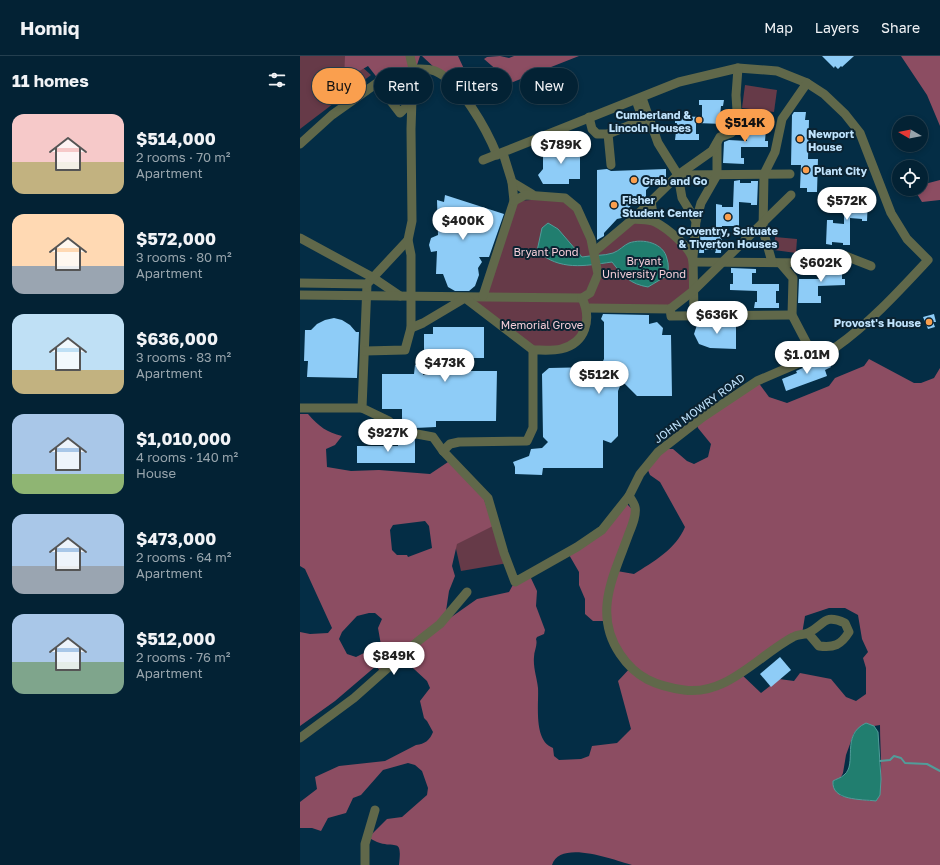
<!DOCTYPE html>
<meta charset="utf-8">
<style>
:root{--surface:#032234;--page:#112f40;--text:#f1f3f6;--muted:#97a4ac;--line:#243f4f;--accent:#fa9f4e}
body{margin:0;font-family:"Golos Text",sans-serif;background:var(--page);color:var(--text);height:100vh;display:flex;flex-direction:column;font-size:15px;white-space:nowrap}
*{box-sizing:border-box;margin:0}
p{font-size:13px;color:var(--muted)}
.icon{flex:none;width:22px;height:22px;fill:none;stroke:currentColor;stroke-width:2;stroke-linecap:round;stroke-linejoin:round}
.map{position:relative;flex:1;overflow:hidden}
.panel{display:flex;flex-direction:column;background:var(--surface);width:300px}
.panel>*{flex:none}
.top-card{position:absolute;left:12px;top:12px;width:380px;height:36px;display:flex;gap:8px}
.needle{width:26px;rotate:279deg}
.fabs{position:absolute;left:592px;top:60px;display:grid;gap:8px}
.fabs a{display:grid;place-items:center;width:36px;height:36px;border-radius:50%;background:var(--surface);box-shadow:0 2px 6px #0003,0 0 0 1px var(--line);font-size:20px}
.price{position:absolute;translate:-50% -34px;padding:0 9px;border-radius:14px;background:#fff;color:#222;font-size:13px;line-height:26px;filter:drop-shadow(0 1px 2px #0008)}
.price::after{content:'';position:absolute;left:50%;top:24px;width:12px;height:9px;margin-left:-6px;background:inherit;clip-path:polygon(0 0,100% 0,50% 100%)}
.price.active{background:var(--accent);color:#111}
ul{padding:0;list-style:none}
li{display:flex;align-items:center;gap:12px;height:100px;padding:0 12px}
li span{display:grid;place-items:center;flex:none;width:112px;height:80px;border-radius:12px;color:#555}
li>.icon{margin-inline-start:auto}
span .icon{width:48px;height:48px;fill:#fffc;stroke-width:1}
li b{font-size:17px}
h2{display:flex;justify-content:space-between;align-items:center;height:48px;padding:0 12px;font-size:17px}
.chip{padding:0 14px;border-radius:18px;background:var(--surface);box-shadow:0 2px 6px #0003,0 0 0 1px var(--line);font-size:14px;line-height:36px}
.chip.active{background:var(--accent);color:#111}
header{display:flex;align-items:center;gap:24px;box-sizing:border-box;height:56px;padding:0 20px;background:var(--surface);border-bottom:1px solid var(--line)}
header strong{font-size:19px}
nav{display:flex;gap:22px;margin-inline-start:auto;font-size:14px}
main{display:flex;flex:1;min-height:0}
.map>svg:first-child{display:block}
.green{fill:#663a48}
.forest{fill:#8c4d62;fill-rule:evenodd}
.water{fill:#217e6f;stroke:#519d9a}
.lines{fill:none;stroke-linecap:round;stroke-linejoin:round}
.stream{stroke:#519d9a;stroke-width:2}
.building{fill:#8eccf7}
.minor{stroke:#60684a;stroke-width:9}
.poi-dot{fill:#fa9f4e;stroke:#0b2332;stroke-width:1.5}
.labels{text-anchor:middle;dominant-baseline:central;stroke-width:4;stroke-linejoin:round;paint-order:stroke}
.poi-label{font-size:11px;font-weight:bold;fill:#c1e4fd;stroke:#0b2332;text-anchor:start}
.park-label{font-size:11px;fill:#f5cdd8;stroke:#0b2332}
.street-label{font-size:11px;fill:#c1e4fd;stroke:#0b2332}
</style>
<header>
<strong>Homiq</strong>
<nav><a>Map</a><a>Layers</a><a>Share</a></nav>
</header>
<main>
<section class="panel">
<h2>11 homes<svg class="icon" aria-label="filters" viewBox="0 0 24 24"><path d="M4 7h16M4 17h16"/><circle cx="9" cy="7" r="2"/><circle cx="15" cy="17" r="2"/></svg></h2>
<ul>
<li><span style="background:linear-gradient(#f6c9c9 60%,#c2b280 0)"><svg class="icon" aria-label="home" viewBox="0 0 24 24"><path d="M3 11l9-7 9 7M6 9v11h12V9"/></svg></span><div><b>$514,000</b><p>2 rooms · 70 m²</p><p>Apartment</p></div></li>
<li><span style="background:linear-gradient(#ffd9b3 65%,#9aa5b1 0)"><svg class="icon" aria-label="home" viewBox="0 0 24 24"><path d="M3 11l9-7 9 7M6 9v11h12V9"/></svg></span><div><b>$572,000</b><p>3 rooms · 80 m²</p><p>Apartment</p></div></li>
<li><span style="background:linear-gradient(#bfe0f5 70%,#c2b280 0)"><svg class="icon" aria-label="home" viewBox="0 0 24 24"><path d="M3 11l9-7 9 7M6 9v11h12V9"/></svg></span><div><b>$636,000</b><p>3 rooms · 83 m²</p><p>Apartment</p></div></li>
<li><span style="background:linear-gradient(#a9c7e8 75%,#8fb573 0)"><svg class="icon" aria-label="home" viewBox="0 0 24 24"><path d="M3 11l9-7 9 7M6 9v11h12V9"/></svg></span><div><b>$1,010,000</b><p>4 rooms · 140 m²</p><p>House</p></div></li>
<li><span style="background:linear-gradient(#a9c7e8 65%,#9aa5b1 0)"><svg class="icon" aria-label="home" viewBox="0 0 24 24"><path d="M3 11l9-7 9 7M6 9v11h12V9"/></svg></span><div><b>$473,000</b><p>2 rooms · 64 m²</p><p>Apartment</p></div></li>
<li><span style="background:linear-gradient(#a9c7e8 60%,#7fa58c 0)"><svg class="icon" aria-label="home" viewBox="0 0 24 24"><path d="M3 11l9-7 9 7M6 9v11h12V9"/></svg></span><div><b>$512,000</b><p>2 rooms · 76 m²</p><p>Apartment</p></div></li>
</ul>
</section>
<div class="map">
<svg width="640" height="809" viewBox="0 0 640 809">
<rect width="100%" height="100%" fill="#042d45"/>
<g class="green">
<path d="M0,0H50L71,19L0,73Z"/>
<path d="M445,29L477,34L474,56L442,52Z"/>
<path d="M265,142L277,152L295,195L333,163L354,165L393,201V235L370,253L287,252L288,268L270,290L233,294L165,242L183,240L214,145Z"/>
<path d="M475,181L497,183L496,197L474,194Z"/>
<path d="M195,462L208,507L161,515L152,475Z"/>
</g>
<g class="forest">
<path d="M45,0H120L111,27V43L93,42L68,10L44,24Z"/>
<path d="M122,0H158L165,15L153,29Z"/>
<path d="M200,0L209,2L214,0H279L208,28L199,16L184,3L187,1Z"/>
<path d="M601,0H640V70L627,39Z"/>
<path d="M640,124V144L622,146L614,133H621V129Z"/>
<path d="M569,303L614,327H621L634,322L640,312V809H332C314,804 260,783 252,809H99C102,782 97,792 80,787C76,786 72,783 68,782L87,763L102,761L127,739L128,732L122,715L115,709L108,707L83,714L61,739L53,742L46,757L28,762L21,775L12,772H0V746L17,733L15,721L39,710L85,705L116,689C125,688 130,684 133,676L127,665L124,662L120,645L130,632L127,625L101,601L81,616L76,610L35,645L0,670V576L10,578L28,577L32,572L5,513L0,510V358H8C19,371 27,376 42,380L35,389L26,393L27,411L51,415L79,414L130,418L151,404L182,437L193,470L157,488L152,510L155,520L149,535L146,555L150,562L177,543L209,536L215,525L230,520L237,535L236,550L245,574L244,578L237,581L236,583C238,589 234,595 234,601C233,612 237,622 238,632C239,648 233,685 253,692L254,700L259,704L281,703L289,700L292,690L317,687L331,673L318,625L332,610L315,585L309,565H293L285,558V543L279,529V516L268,497L327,448L333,454L317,515L334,518C353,506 376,493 385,471L360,426L350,419L347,412L365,393H373L387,405L394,408L408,401L411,388L398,372L396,366L458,326L469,341L487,347L529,330L535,322L564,310ZM125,465L129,470L132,492L108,501L107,499H97L92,494L90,474L93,469ZM529,552H545L558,559L562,583L568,596L563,602L566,612V638L556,645L546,641L531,623L500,617L494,625L479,623L461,637L440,617L502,578L505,560ZM69,557H75L82,563L78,572L81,589L68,598L66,596L56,601L47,598L39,583L42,576L57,560ZM580,669C580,693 583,717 579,741L572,745L541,740L537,734V729L543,717L546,699L554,677L562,672Z"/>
</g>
<g class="water">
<path d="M248,167L258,173L282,201C292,199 304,200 313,197C319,195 324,189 329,187C343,182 364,187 367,203C369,208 368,214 368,219L348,231C330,228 323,220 312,206C284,210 260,215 237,195L242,172Z"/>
<path d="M566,667L574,670L578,676L581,723L580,739L576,745C561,743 531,745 533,725C536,723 541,722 544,719C558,708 540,679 566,667Z"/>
</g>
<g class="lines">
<path class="stream" d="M580,705L590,704L594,700L601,702L605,707L627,708L640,715"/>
</g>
<g class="building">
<path d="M522,0H554L542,11L541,10L538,13L535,10L534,12Z"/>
<path d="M399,44H424L423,50H421L420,61L424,62L423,68L396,67V78H399V84H375L377,67H375V60L402,61V49H399Z"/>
<path d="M494,56H506L505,64H509L508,103H518L517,136H507V132H500L501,109H491L492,59Z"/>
<path d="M444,67L469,68V73H466L465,85H468V91H441V102H444V108L423,107L424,86L429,84L447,85V73H444Z"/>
<path d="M263,86H270L269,89H280V123H269V128H243L238,119L243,113V92H263Z"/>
<path d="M307,113L311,115L366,113V121H359L346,134V142H338L326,155V161L317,163L304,177V180L297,184V114Z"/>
<path d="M440,124V127H451V125H458L457,149H451V147L439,146V173H433V170H422L421,197H415L416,194H404V197H399L401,173H404V175H416V148L422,149V151H433L434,125Z"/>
<path d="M145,139L204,158L189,201H179L182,206L178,212L179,219L175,230L169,235H155L148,231L143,218H136L137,195L131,196L129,189L131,182L138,179L137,144L144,146Z"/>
<path d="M544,140H550V144H562V141H568L567,165H562V163L550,162V189H543V187L532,186V189L526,188L527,164H533V167L544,168Z"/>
<path d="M528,206H545V211H542V223H545V229L518,230V240H521V247H498L499,223H523V211H521V209Z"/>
<path d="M431,212L456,213V217H452V228H479V235H476V247H479V252H454L455,246H457V235L430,234V228H433V217H431Z"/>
<path d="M303,258L349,259V268L357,266L363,272L362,279H371L372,340H337L322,325L318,335V380L311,387L303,384V412H243L242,419L215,418V411L213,406L229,400L231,393L242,392L248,386L243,381L242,318L249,312L295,311L301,309L304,303V266L301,263Z"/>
<path d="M634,258L636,266H633L635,271L628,273L623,261Z"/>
<path d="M34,262L42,264L50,269L56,276H59L57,322L7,321L8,305H4L5,274H11L17,268L25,264Z"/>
<path d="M398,266L436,267V293L410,292L399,288L394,278Z"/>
<path d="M133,271H184V302H171V315H197L196,365H136V371L115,372L102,369V353H82V318H114L115,309H123V319H134V297H124V278H133Z"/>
<path d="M527,301L531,311L525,314L527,320L486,335L482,323L497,317L496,315Z"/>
<path d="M98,381L115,384V407H57V390H98Z"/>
<path d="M480,601L491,614L471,631L460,618Z"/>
</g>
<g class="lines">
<g class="minor">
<path d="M113,13C121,13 127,12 135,15C160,25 187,74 197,99"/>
<path d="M342,42L358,87L378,119L382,142L396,165L393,201L394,260"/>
<path d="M289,61L292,73L297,78H308L343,64L336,44"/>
<path d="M308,78L311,109"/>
<path d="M0,88L32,59L77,27L100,57L111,46"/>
<path d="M203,97L212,126L232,138"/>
<path d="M380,119L490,118"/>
<path d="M351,145L354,165"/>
<path d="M333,163C340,164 349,163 355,166C367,172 393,193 393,206L507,207L532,198L543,199L571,210"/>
<path d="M396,165L401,147L417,119V87"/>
<path d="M0,182L72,221L100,240"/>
<path d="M108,184L67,228L62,352L89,365L95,374L133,381L143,395L188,442L204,497L215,526L277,491L302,474L329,440L340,418L358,396L403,361L457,325L536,291C570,267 600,234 628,204L607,183L591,157L560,77L545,58L524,38L507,27L477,15L438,12L379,26L183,104"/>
<path d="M295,195L333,163L378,119L412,95L420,81L431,77L438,71L436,39L438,12"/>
<path d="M472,206L463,174L464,118L475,96L482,63L507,27"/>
<path d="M481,208L493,222L492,259L514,301"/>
<path d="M0,227L67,228"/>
<path d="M0,239L282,242"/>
<path d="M183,240L214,145L212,126"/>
<path d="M287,252L370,253L371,260L492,259"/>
<path d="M370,253L393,235L491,139"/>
<path d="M111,272L123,267L165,242L233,294"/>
<path d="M65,295L105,294L111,272V199L108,184L112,165L111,73L113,13L110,0"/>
<path d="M0,352H62"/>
<path d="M143,395L150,388L159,386L227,385L233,372V294C242,294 253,295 261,293C286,287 292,263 282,242L290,237L298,218L291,183L277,152L265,142L225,139L214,145"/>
<path d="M329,440C331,443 334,447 335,451C337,459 331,472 328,480C313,521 293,558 320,598C336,622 356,630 384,634C427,640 459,599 493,581C498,578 503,579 508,577C525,569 523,557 545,567L549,576C541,589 534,592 519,590L508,577"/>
<path d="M0,682L54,642L117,586L140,568L167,536"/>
<path d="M65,809V788L75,754"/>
</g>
</g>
<g class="poi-dot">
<circle cx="399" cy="64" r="4"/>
<circle cx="500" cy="83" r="4"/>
<circle cx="506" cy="114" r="4"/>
<circle cx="334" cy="124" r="4"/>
<circle cx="314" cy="149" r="4"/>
<circle cx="428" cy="161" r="4"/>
<circle cx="629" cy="266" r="4"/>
</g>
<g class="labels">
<g class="poi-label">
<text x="391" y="58" text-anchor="end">Cumberland &amp;<tspan x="391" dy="13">Lincoln Houses</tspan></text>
<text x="508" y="77">Newport<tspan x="508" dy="13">House</tspan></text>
<text x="514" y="114">Plant City</text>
<text x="342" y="124">Grab and Go</text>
<text x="322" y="143">Fisher<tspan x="322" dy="13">Student Center</tspan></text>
<text x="428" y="174" text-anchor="middle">Coventry, Scituate<tspan x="428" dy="13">&amp; Tiverton Houses</tspan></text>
<text x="621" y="266" text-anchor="end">Provost's House</text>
</g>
<g class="park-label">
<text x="246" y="195">Bryant Pond</text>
<text x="344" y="204">Bryant<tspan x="344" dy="13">University Pond</tspan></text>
<text x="242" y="268">Memorial Grove</text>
</g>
<g class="street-label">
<text transform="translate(399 352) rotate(-36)">JOHN MOWRY ROAD</text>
</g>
</g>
</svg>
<div class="fabs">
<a><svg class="needle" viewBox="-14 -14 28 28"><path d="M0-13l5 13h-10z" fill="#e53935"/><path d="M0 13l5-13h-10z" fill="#97a4ac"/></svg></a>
<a><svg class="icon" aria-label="locate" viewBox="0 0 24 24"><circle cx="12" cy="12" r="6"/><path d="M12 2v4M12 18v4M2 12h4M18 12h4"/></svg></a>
</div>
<b class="price active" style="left:445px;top:87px">$514K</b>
<b class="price" style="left:261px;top:109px">$789K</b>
<b class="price" style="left:547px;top:165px">$572K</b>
<b class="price" style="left:163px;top:185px">$400K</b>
<b class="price" style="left:521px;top:227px">$602K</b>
<b class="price" style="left:417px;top:279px">$636K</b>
<b class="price" style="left:507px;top:319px">$1.01M</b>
<b class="price" style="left:145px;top:327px">$473K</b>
<b class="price" style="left:299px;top:339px">$512K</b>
<b class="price" style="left:88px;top:397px">$927K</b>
<b class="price" style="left:94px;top:620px">$849K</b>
<div class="top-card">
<a class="chip active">Buy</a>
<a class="chip">Rent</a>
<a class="chip">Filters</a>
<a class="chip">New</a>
</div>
</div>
</main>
